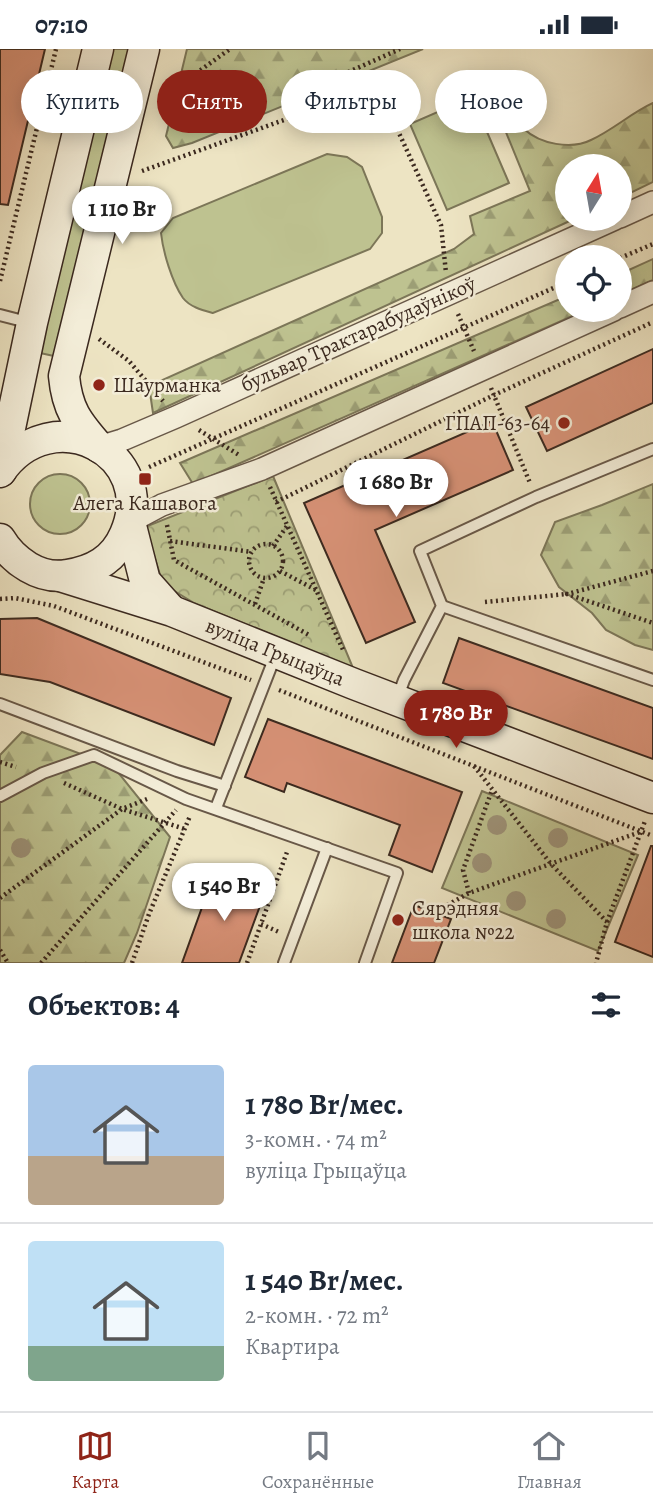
<!DOCTYPE html>
<html lang="ru">
<meta charset="utf-8">
<style>
:root{--surface:#fff;--page:#f2f2f3;--text:#1f2937;--muted:#747a83;--line:#e0e1e3;--accent:#8f2418}
body{margin:0;font-family:Alegreya,serif;background:var(--page);color:var(--text);height:100vh;display:flex;flex-direction:column;font-size:26px;white-space:nowrap}
*{box-sizing:border-box;margin:0}
p{font-size:23px;color:var(--muted)}
.icon{flex:none;width:38px;height:38px;fill:none;stroke:currentColor;stroke-width:2;stroke-linecap:round;stroke-linejoin:round}
.map{position:relative;height:914px;overflow:hidden}
.drawer{display:flex;flex-direction:column;background:var(--surface);flex:1}
.drawer>*{flex:none}
.top-card{position:absolute;left:21px;top:21px;width:612px;height:63px;display:flex;gap:14px}
.needle{width:46px;rotate:11deg}
.fabs{position:absolute;left:555px;top:105px;display:grid;gap:14px}
.fabs a{display:grid;place-items:center;width:77px;height:77px;border-radius:50%;background:var(--surface);box-shadow:0 4px 18px #0003;font-size:35px}
.price{position:absolute;translate:-50% -60px;padding:0 16px;border-radius:24px;background:#fff;color:#222;font-size:23px;line-height:46px;filter:drop-shadow(0 2px 4px #0008)}
.price::after{content:'';position:absolute;left:50%;top:42px;width:21px;height:16px;margin-left:-10px;background:inherit;clip-path:polygon(0 0,100% 0,50% 100%)}
.price.on{background:var(--accent);color:#fff}
ul{padding:0;list-style:none}
li{display:flex;align-items:center;gap:21px;height:175px;padding:0 28px}
li+li{border-top:2px solid var(--line)}
li span{display:grid;place-items:center;flex:none;width:196px;height:140px;border-radius:7px;color:#555}
li>.icon{margin-inline-start:auto}
span .icon{width:84px;height:84px;fill:#fffc;stroke-width:1}
li b{font-size:30px}
h2{display:flex;justify-content:space-between;align-items:center;height:84px;padding:0 28px;font-size:30px}
.tag{padding:0 24px;border-radius:32px;background:var(--surface);box-shadow:0 4px 18px #0003;font-size:24px;line-height:63px}
.tag.on{background:var(--accent);color:#fff}
.status{display:flex;justify-content:space-between;align-items:center;height:49px;padding:0 35px;background:var(--surface);direction:ltr}
.status svg{height:19px;fill:currentColor}
.tab-bar{display:flex;justify-content:space-around;align-items:center;height:98px;border-top:2px solid var(--line);background:var(--surface);font-size:19px;color:var(--muted)}
.tab-bar a{display:grid;justify-items:center;gap:4px}
.tab-bar .on{color:var(--accent)}
.map>svg:first-child{display:block}
.grass{fill:#bec290;stroke:#7c7658;stroke-width:2}
.forest{fill:url(#forest-firs);stroke:#7c7658;stroke-width:2}
.park{fill:url(#park-crowns);stroke:#7c7658;stroke-width:2}
.building{fill:#d89277;stroke:#3b291f;stroke-width:2}
.lines{fill:none;stroke-linecap:round;stroke-linejoin:round}
.lane-casing{stroke:#685848;stroke-width:14}
.street-casing{stroke:#685848;stroke-width:24}
.secondary-casing{stroke:#3b291f;stroke-width:33}
.path{stroke:#3b291f;stroke-width:4.5;stroke-dasharray:2 3.5;stroke-linecap:butt}
.lane{stroke:#f3edd8;stroke-width:10}
.street{stroke:#f3edd8;stroke-width:21}
.secondary{stroke:#f3edd8;stroke-width:30}
.tree{fill:#9d9278}
.poi-dot{fill:#8f2418;stroke:#f3edd8;stroke-width:2.5}
.labels{text-anchor:middle;dominant-baseline:central;stroke-width:5;stroke-linejoin:round;paint-order:stroke}
.street-label{font-size:21px;fill:#3b291f;stroke:#f3edd8}
.poi-label{font-size:21px;fill:#3b291f;stroke:#f3edd8;text-anchor:start}
</style>
<div class="status"><b>07:10</b><svg viewBox="0 0 49 12"><path d="M0 12V9h3v3zM5 12V6h3v6zM10 12V3h3v9zM15 12V0h3v12zM26 1h20v11H26zM47 4h2v5h-2z"/></svg></div>
<div class="map">
<svg width="653" height="914" viewBox="0 0 653 914">
<defs>
<pattern id="forest-firs" width="22" height="20" patternUnits="userSpaceOnUse" patternTransform="scale(1.75)"><rect width="22" height="20" fill="#bec290"/><path d="M5 1l3.5 6h-7zM16 11l3.5 6h-7z" fill="#9c9e75"/></pattern>
<pattern id="park-crowns" width="20" height="18" patternUnits="userSpaceOnUse" patternTransform="scale(1.75)"><rect width="20" height="18" fill="#bec290"/><path d="M2 6a3 3 0 1 1 6 0M12 15a3 3 0 1 1 6 0" fill="none" stroke="#9c9e75"/></pattern>
</defs>
<rect width="100%" height="100%" fill="#ede4c3"/>
<filter id="stains"><feTurbulence type="fractalNoise" baseFrequency=".00286" numOctaves="4"/><feColorMatrix values="0 0 0 0 .2 0 0 0 0 .09 0 0 0 0 .02 0 0 0 .5 -.17"/></filter>
<radialGradient id="worn" r=".72"><stop offset=".6" stop-color="#630" stop-opacity="0"/><stop offset="1" stop-color="#630" stop-opacity=".3"/></radialGradient>
<g class="grass">
<path d="M113,0H130L54,307L40,304Z"/>
<path d="M472,48L509,134L447,161L410,75Z"/>
<path d="M327,105L347,108L362,118L382,168V184L370,200L213,264C202,261 190,258 183,249C172,233 163,203 161,184L173,169Z"/>
<circle cx="60" cy="455" r="30"/>
<path d="M482,742L638,806L598,902L442,839Z"/>
</g>
<g class="forest">
<path d="M187,0H423L192,94L173,99L166,87Z"/>
<path d="M504,24L511,41L510,63C514,68 518,75 524,80C540,95 571,101 591,91C613,81 631,64 653,54V133L620,149V117H567V170H574L153,364L149,337L454,200L474,185L470,167L530,142L483,27Z"/>
<path d="M653,210V231L620,246V225Z"/>
<path d="M567,247V261H586L193,435L180,414Z"/>
<path d="M653,435V601L635,596L606,581L592,564L559,538L541,506L555,473L602,456Z"/>
<path d="M22,683L113,717L170,788L137,884L124,914H0V706Z"/>
</g>
<path class="park" d="M273,427L353,619L194,554L163,535L145,478Z"/>
<g class="building">
<path d="M0,0H45L8,156L0,155Z"/>
<path d="M653,300V354L547,402L526,358Z"/>
<path d="M492,372L513,421L375,481L415,573L366,594L304,454Z"/>
<path d="M37,569L231,649L214,696L50,633L0,625V570Z"/>
<path d="M459,589L653,659V710L443,634Z"/>
<path d="M268,670L462,743L432,823L389,806L400,776L287,734L284,743L245,728Z"/>
<path d="M651,797H653V908L615,893Z"/>
<path d="M214,825L265,843L239,914H182Z"/>
<path d="M414,856L451,870L434,914H392Z"/>
</g>
<g class="lines">
<defs>
<g id="lane">
<path d="M0,266L31,274"/>
<path d="M442,557L653,631"/>
<path d="M397,650L404,631L442,557L420,502L536,448L653,400"/>
<path d="M0,655L177,722L225,737"/>
<path d="M0,747L43,724L94,706L186,750L397,824L365,914"/>
<path d="M216,759L276,605"/>
<path d="M284,914L327,799"/>
</g>
<g id="street">
<path d="M620,168L653,153"/>
<path d="M620,258L653,243"/>
<path d="M99,398L122,391L176,368L615,170"/>
<path d="M130,473L162,456L262,420L614,261"/>
</g>
<g id="secondary">
<path d="M99,398C77,373 67,360 64,327L144,0"/>
<path d="M1,422L32,274L98,0"/>
<path d="M0,423C52,348 160,405 125,485C114,511 93,522 67,526C40,531 13,512 0,490"/>
<path d="M130,473L145,532L169,559"/>
<path d="M60,527L172,562L354,635L653,749"/>
</g>
</defs>
<use href="#lane" class="lane-casing"/>
<use href="#street" class="street-casing"/>
<use href="#secondary" class="secondary-casing"/>
<g class="path">
<path d="M353,46L344,25L400,0"/>
<path d="M160,50L230,0"/>
<path d="M142,122L359,44L388,60L441,176L446,224"/>
<path d="M620,209L653,195"/>
<path d="M0,232L56,0"/>
<path d="M458,265L474,302"/>
<path d="M99,290L129,312L163,352"/>
<path d="M491,339L530,434"/>
<path d="M199,381L239,406"/>
<path d="M149,418L567,233"/>
<path d="M270,438L344,603"/>
<path d="M276,453L494,346L653,273"/>
<path d="M167,476L174,511L309,586"/>
<path d="M170,492L252,503"/>
<circle cx="266" cy="512" r="17"/>
<path d="M273,497L287,477"/>
<path d="M280,522L316,541"/>
<path d="M653,522L567,545L653,574"/>
<path d="M0,550L15,549L54,557L251,631"/>
<path d="M485,553L567,545"/>
<path d="M255,555L264,529"/>
<path d="M279,641L653,787"/>
<path d="M0,713L16,718"/>
<path d="M474,717L551,815L607,873L596,914"/>
<path d="M64,734L122,760L185,780"/>
<path d="M469,844L463,821L492,741"/>
<path d="M0,849L122,760L147,750"/>
<path d="M433,864L469,844L640,783"/>
<path d="M607,873L645,772"/>
<path d="M261,875L279,883"/>
<path d="M0,901L8,914"/>
<path d="M41,914L176,761"/>
<path d="M132,914L149,865L190,767"/>
<path d="M247,914L287,803"/>
</g>
<use href="#lane" class="lane"/>
<use href="#street" class="street"/>
<use href="#secondary" class="secondary"/>
</g>
<g class="tree">
<circle cx="497" cy="776" r="10"/>
<circle cx="558" cy="789" r="10"/>
<circle cx="21" cy="799" r="10"/>
<circle cx="482" cy="814" r="10"/>
<circle cx="516" cy="852" r="10"/>
<circle cx="556" cy="870" r="10"/>
</g>
<g class="poi-dot">
<circle cx="99" cy="336" r="7"/>
<circle cx="564" cy="374" r="7"/>
<rect x="138" y="423" width="14" height="14" rx="3.5"/>
<circle cx="398" cy="871" r="7"/>
</g>
<g class="labels">
<g class="street-label">
<text transform="translate(358 285) rotate(-24)">бульвар Трактарабудаўнікоў</text>
<text transform="translate(275 603) rotate(22)">вуліца Грыцаўца</text>
</g>
<g class="poi-label">
<text x="113" y="336">Шаурманка</text>
<text x="550" y="374" text-anchor="end">ГПАП-63-64</text>
<text x="145" y="454" text-anchor="middle">Алега Кашавога</text>
<text x="412" y="859">Сярэдняя<tspan x="412" dy="24">школа №22</tspan></text>
</g>
</g>
<rect width="100%" height="100%" filter="url(#stains)"/>
<rect width="100%" height="100%" fill="url(#worn)"/>
</svg>
<div class="fabs">
<a><svg class="needle" viewBox="-14 -14 28 28"><path d="M0-13l5 13h-10z" fill="#e53935"/><path d="M0 13l5-13h-10z" fill="#747a83"/></svg></a>
<a><svg class="icon" aria-label="locate" viewBox="0 0 24 24"><circle cx="12" cy="12" r="6"/><path d="M12 2v4M12 18v4M2 12h4M18 12h4"/></svg></a>
</div>
<b class="price" style="left:122px;top:197px">1 110 Br</b>
<b class="price" style="left:396px;top:470px">1 680 Br</b>
<b class="price on" style="left:456px;top:701px">1 780 Br</b>
<b class="price" style="left:224px;top:874px">1 540 Br</b>
<div class="top-card">
<a class="tag">Купить</a>
<a class="tag on">Снять</a>
<a class="tag">Фильтры</a>
<a class="tag">Новое</a>
</div>
</div>
<section class="drawer">
<h2>Объектов: 4<svg class="icon" aria-label="filters" viewBox="0 0 24 24"><path d="M4 7h16M4 17h16"/><circle cx="9" cy="7" r="2"/><circle cx="15" cy="17" r="2"/></svg></h2>
<ul>
<li><span style="background:linear-gradient(#a9c7e8 65%,#b9a48a 0)"><svg class="icon" aria-label="home" viewBox="0 0 24 24"><path d="M3 11l9-7 9 7M6 9v11h12V9"/></svg></span><div><b>1 780 Br/мес.</b><p>3-комн. · 74 m²</p><p>вуліца Грыцаўца</p></div></li>
<li><span style="background:linear-gradient(#bfe0f5 75%,#7fa58c 0)"><svg class="icon" aria-label="home" viewBox="0 0 24 24"><path d="M3 11l9-7 9 7M6 9v11h12V9"/></svg></span><div><b>1 540 Br/мес.</b><p>2-комн. · 72 m²</p><p>Квартира</p></div></li>
</ul>
</section>
<nav class="tab-bar">
<a class="on"><svg class="icon" aria-label="map" viewBox="0 0 24 24"><path d="M3 6l6-2 6 2 6-2v14l-6 2-6-2-6 2zM9 4v14M15 6v14"/></svg>Карта</a>
<a><svg class="icon" aria-label="saved" viewBox="0 0 24 24"><path d="M7 4h10v16l-5-4-5 4z"/></svg>Сохранённые</a>
<a><svg class="icon" aria-label="home" viewBox="0 0 24 24"><path d="M3 11l9-7 9 7M6 9v11h12V9"/></svg>Главная</a>
</nav>
